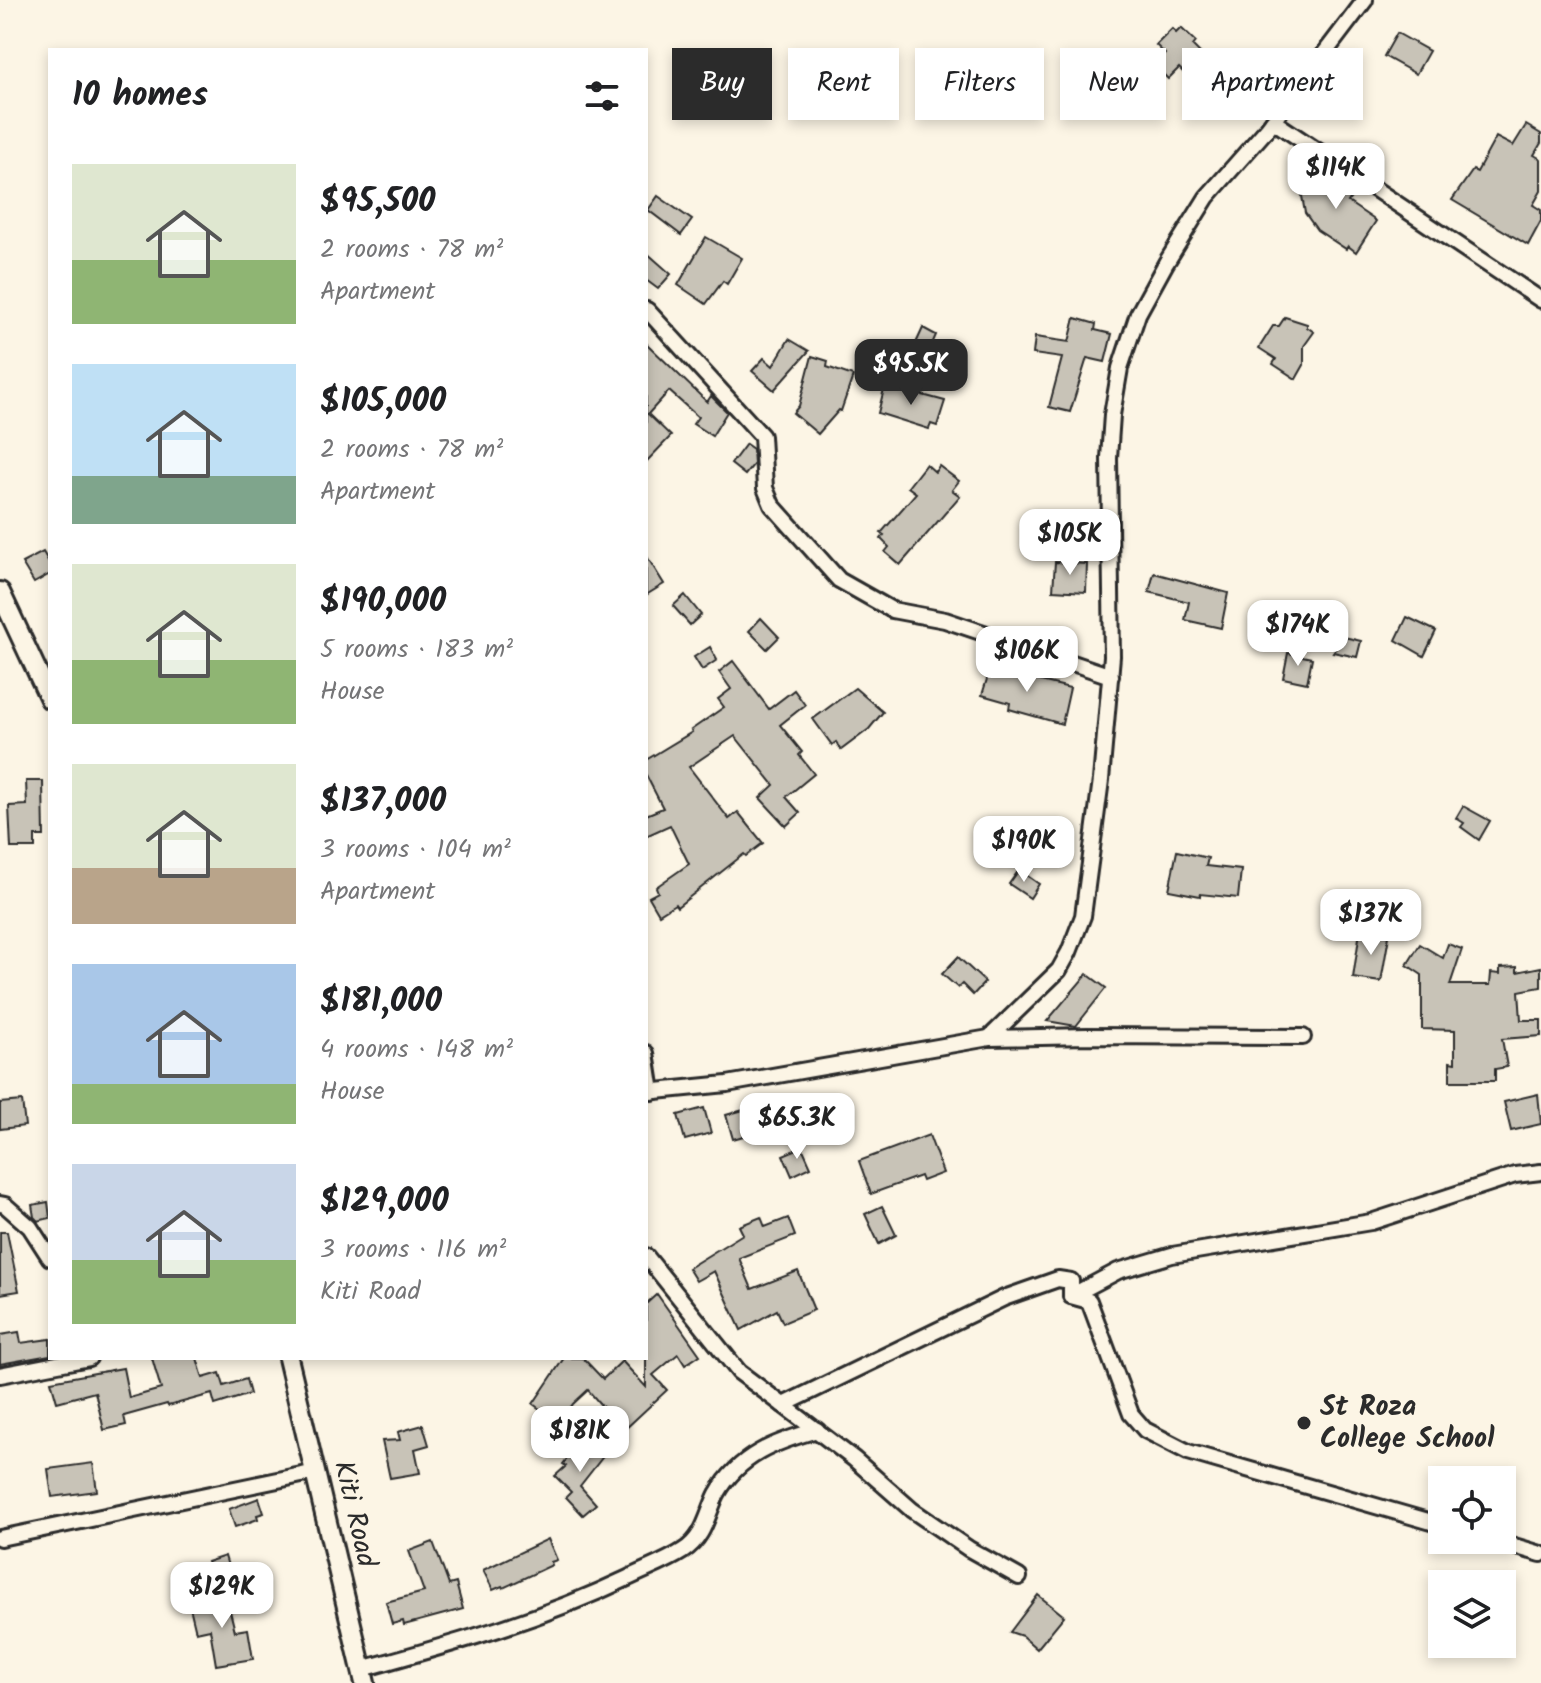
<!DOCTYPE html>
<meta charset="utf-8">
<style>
:root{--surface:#fff;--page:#f2f2f2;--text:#202124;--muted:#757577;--accent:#2b2b2b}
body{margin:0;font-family:Kalam,sans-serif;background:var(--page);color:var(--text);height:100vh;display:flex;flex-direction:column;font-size:30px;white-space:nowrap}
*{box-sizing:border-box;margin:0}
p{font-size:26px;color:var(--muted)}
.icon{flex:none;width:44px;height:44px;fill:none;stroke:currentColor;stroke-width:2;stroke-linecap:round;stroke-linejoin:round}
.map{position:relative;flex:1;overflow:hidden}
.panel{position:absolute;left:48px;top:48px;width:600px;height:1312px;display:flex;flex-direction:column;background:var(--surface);border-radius:0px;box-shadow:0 4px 12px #0003}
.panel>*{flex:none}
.banner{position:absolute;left:672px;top:48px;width:748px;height:72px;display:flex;gap:16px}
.tools{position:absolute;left:1428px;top:1466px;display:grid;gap:16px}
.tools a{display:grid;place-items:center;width:88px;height:88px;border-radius:0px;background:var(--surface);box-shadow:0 4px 12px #0003;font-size:40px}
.price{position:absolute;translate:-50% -68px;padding:0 18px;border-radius:16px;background:#fff;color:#222;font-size:26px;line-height:52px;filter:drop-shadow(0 2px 4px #0008)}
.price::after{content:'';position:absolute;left:50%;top:48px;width:24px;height:18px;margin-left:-12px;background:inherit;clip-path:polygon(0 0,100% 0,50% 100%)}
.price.active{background:var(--accent);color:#fff}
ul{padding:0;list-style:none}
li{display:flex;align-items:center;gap:24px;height:200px;padding:0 24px}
li span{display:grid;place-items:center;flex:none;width:224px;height:160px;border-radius:0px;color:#555}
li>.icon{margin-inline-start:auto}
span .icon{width:96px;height:96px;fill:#fffc;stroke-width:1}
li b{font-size:34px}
h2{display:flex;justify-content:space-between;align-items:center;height:96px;padding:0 24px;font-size:34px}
.tag{padding:0 28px;border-radius:0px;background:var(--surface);box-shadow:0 4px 12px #0003;font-size:28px;line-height:72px}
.tag.active{background:var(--accent);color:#fff}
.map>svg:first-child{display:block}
.building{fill:#c8c3b7;stroke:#2b2b2b;stroke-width:2}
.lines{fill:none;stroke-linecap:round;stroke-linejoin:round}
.minor-casing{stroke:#2b2b2b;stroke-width:20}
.tertiary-casing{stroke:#2b2b2b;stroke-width:24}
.minor{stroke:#fcf5e5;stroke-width:14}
.tertiary{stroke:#fcf5e5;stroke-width:18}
.poi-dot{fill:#2b2b2b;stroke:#fcf5e5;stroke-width:3}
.labels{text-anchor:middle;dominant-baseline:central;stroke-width:7;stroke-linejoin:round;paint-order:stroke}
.poi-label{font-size:28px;font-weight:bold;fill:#2b2b2b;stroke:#fcf5e5;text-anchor:start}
.street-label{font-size:28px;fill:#2b2b2b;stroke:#fcf5e5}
</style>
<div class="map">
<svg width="1541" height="1683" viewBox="0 0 1541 1683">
<rect width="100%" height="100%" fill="#fcf5e5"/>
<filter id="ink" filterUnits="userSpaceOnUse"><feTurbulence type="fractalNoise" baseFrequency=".0125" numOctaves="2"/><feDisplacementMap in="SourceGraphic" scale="16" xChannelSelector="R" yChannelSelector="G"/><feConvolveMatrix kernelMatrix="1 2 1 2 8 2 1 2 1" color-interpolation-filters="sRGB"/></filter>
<g filter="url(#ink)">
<g class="building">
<path d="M1181,28L1196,42L1193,46L1201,54L1183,72L1179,68L1168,79L1154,65L1165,54L1156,45L1172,29L1176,33Z"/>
<path d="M1397,33L1429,51L1416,74L1384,56Z"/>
<path d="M1526,125L1541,134V143L1534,155L1541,159V191L1533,205L1541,210V221L1528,245L1452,200L1473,170L1477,172L1496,137L1513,146Z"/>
<path d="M1321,169L1329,174L1331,171L1357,189L1348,202L1376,221L1356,252L1348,246L1346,249L1317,230L1305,213L1302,196Z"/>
<path d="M658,196L692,220L681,235L648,210Z"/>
<path d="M706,237L742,258L727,284L723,281L706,304L678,285Z"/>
<path d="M646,252L671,274L658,289L646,280Z"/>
<path d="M1285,317L1307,324V327L1314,332L1304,346V365L1296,379L1273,364L1276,359L1259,348L1273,326H1279Z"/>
<path d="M1075,318L1096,324L1095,330L1112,334L1105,362L1087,358L1070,412L1049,407L1062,358L1033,354L1035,337L1069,342Z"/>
<path d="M923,328L936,335L926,358L912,352Z"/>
<path d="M789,339L809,351L774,390L752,371L764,358L773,366Z"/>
<path d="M646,343L707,402L711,396L727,412L712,436L693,424L698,417L669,391L648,414L671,436L646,462Z"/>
<path d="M812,356L828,361L827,367L853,376L841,411L839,410L818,434L793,413L799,406Z"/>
<path d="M885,385L945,401L937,426L931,424L929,429L878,413Z"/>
<path d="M746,444L753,449L754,464L745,475L731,464Z"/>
<path d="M926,464L935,472L939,466L959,481L952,490L960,496L900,565L885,552L889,547L881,539L884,535L881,533L916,493L908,487Z"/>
<path d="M43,552L50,564V574L34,583L22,563Z"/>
<path d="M646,555L664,584L646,595Z"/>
<path d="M1055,562L1087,564L1086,592L1053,590Z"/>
<path d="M1154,573L1228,593L1221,628L1185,620L1189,602L1149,592Z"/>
<path d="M685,595L701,615L690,625L673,606Z"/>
<path d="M1407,617L1436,631L1424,656L1396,640Z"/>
<path d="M761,618L779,637L767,649L749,631Z"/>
<path d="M1344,637L1361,641L1357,657L1333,652Z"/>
<path d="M710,647L717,660L702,670L694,657Z"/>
<path d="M1288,653L1312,658L1307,683L1283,678Z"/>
<path d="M733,661L769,709L794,690L805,705L780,725L802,752L799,755L814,774L786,797L800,813L786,826L760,798L774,785L735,736L689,767L729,819L738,812L763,843L746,856L744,854L677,907L675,904L659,914L649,897L658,892L656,887L689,864L670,825L646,836V815L663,808L646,775V760L692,732L691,730L724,707L718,699L731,689L719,672Z"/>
<path d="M992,663L1025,672L1024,677L1070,688L1062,724L1009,709L1010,703L982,695Z"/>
<path d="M855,688L883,712L869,729L841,750L836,742L832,745L813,719Z"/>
<path d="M26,781H43L44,836H35V848H11L9,806L27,805Z"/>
<path d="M1463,806L1490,821L1479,840L1461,827L1464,823L1456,818Z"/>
<path d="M1177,851L1208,858L1206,866L1241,870L1238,898L1200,894V896L1169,890Z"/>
<path d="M1019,870L1039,884L1030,898L1009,884Z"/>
<path d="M1395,899L1418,906L1412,925L1389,918Z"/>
<path d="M1360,931L1389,936L1381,982L1353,978Z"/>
<path d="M1420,944L1443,958L1448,944L1462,949L1450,985H1490L1491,973L1500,974V968L1517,967V972L1541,967V987L1519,991L1521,1020H1541V1036L1502,1039L1507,1067L1495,1069V1081H1450V1062L1455,1063V1030L1422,1029V975L1407,965Z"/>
<path d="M958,957L985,982L973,995L962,984L958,988L942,974Z"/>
<path d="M1087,974L1106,988L1076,1026L1047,1021Z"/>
<path d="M1538,1094L1541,1124L1511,1131L1504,1102Z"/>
<path d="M22,1101L25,1126L0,1129V1103Z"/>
<path d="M754,1107L761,1131L733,1139L726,1115Z"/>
<path d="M704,1108L711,1133L685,1140L678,1115Z"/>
<path d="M929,1135L943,1173L922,1181L920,1176L871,1194L859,1161Z"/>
<path d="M802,1147L811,1167L792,1176L783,1155Z"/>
<path d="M48,1202L50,1218L38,1221L34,1217L32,1205Z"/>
<path d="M882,1206L896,1235L879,1244L865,1214Z"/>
<path d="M761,1217L765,1227L788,1218L795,1236L739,1258L752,1289L798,1271L814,1310L783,1323L777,1310L741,1330L714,1271L696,1281L688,1268L743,1234L739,1226Z"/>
<path d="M0,1232H7L19,1291L0,1294Z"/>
<path d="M657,1294L700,1355L685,1365L678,1354L653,1375L667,1390L623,1431L588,1390L573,1404L557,1427L541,1415L544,1412L533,1404L564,1358H583L603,1379L622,1361L646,1387V1304Z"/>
<path d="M19,1332L21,1343L50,1339V1355L0,1364V1335Z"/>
<path d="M152,1358H197L203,1378L220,1373L224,1386L246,1379L250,1394L215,1405L212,1394L168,1406L167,1404L124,1416L126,1425L104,1430L95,1392L57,1402L51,1381L123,1368L129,1398L161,1389Z"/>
<path d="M423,1425L429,1445L415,1449L420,1473L390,1478L382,1441L400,1440L398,1432Z"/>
<path d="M584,1437L605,1454L580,1486L596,1504L583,1515L566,1497L571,1492L555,1476L566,1466L563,1464Z"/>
<path d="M93,1463L97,1491L52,1497L48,1469Z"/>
<path d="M259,1498L264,1513L257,1515L258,1519L235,1527L229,1509Z"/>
<path d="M548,1539L557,1560L551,1562L552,1565L503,1588L502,1586L493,1590L483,1570Z"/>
<path d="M433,1542L449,1585L456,1583L463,1609L404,1625L403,1621L392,1624L386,1602L424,1592L409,1551Z"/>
<path d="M225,1556L231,1576L213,1581L207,1562Z"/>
<path d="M226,1595L235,1631L248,1629L253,1659L216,1665L210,1629L196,1632L189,1603Z"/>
<path d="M1038,1595L1064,1616L1037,1649L1022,1636L1010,1632Z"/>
</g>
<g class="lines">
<defs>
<g id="minor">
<path d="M1273,121L1541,300"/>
<path d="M647,310L762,436L765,488L772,505L839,580L892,610L945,620L1111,676"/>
<path d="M989,1038L1059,970L1069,952L1083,916L1101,780L1112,656L1109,458L1112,415L1120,368L1138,314L1166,263L1207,197L1267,129L1365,0"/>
<path d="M646,1053L652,1092"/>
<path d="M646,1092L727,1084L989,1038L1087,1036L1303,1037"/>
<path d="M0,1204L5,1205L30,1227L50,1258"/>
<path d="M646,1256L739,1372L783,1405L1004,1298L1058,1279L1071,1281V1296L1089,1301L1131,1414L1145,1430L1188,1452L1442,1525"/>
<path d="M1071,1296L1118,1271L1172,1255L1371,1222L1515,1175L1541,1172"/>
<path d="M0,1375L89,1358"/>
<path d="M783,1405L854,1459L912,1510L969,1549L1019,1577"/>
<path d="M0,1538L316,1472"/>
<path d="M1494,1540L1541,1554"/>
<path d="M362,1669C456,1643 540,1620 628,1578C646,1569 666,1562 683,1551C705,1537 707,1514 717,1494C739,1455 775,1442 817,1430"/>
</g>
<g id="tertiary">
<path d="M0,592L50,699"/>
<path d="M288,1358L365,1683"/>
</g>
</defs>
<use href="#minor" class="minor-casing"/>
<use href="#tertiary" class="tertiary-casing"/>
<use href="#minor" class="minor"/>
<use href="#tertiary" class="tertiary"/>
</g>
</g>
<circle class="poi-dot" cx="1304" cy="1423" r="8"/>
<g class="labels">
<g class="poi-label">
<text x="1320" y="1407">St Roza<tspan x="1320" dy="32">College School</tspan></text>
</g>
<g class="street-label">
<text transform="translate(354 1514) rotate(77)">Kiti Road</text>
</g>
</g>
</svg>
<div class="tools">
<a><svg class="icon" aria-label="locate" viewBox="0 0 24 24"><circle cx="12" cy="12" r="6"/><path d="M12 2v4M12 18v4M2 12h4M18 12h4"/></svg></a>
<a><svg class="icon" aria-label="layers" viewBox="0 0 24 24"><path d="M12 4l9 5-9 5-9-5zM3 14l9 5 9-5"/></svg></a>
</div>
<b class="price" style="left:1336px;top:211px">$114K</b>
<b class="price active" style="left:911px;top:407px">$95.5K</b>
<b class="price" style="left:1070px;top:577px">$105K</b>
<b class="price" style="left:1298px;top:668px">$174K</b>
<b class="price" style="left:1027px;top:694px">$106K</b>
<b class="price" style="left:1024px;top:884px">$190K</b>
<b class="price" style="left:1371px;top:957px">$137K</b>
<b class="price" style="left:797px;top:1161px">$65.3K</b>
<b class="price" style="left:580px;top:1474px">$181K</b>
<b class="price" style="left:222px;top:1630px">$129K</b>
<div class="banner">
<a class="tag active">Buy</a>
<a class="tag">Rent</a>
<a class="tag">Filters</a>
<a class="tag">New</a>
<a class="tag">Apartment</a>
</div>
<section class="panel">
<h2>10 homes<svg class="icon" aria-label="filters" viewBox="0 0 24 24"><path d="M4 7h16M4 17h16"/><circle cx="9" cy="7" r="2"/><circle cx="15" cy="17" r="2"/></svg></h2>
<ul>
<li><span style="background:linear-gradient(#dfe7d0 60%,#8fb573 0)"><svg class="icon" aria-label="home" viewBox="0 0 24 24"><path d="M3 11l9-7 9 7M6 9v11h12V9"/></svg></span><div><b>$95,500</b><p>2 rooms · 78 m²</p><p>Apartment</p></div></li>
<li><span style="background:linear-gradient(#bfe0f5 70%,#7fa58c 0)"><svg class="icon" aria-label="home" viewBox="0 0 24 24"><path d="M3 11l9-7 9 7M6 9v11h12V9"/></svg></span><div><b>$105,000</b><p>2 rooms · 78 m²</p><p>Apartment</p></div></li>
<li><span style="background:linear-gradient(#dfe7d0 60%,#8fb573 0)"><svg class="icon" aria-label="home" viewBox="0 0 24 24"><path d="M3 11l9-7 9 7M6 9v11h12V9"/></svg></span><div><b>$190,000</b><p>5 rooms · 183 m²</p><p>House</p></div></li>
<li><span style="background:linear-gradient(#dfe7d0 65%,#b9a48a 0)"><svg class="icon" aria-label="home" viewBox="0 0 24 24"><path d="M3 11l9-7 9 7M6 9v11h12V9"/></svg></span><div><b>$137,000</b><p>3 rooms · 104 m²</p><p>Apartment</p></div></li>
<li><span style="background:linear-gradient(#a9c7e8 75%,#8fb573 0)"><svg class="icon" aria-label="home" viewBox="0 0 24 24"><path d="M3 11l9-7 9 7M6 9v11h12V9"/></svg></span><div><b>$181,000</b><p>4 rooms · 148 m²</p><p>House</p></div></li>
<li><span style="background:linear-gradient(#c9d6e8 60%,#8fb573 0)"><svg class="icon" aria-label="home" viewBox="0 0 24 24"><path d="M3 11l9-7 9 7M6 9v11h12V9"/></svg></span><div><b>$129,000</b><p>3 rooms · 116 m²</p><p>Kiti Road</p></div></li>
</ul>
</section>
</div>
